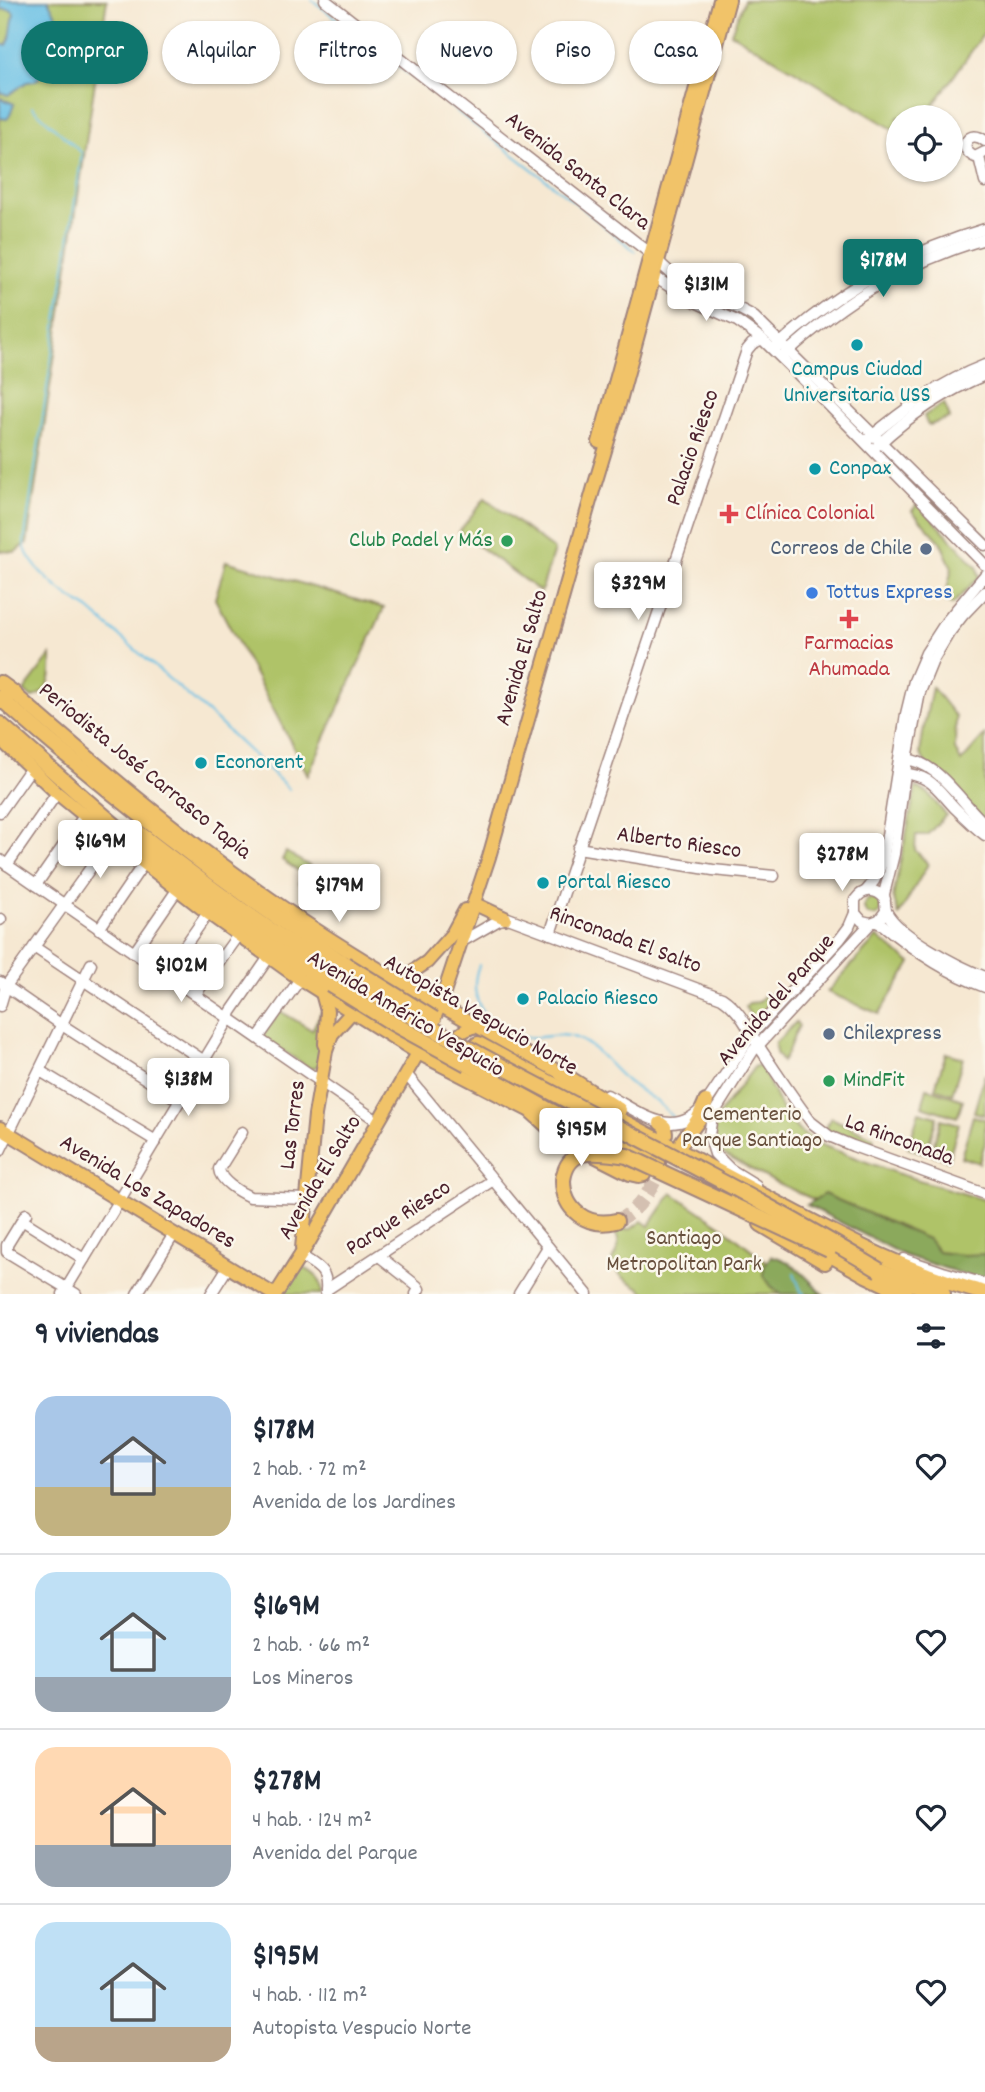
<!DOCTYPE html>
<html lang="es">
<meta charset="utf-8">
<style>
:root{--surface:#fff;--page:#f6f6f7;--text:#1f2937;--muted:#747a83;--line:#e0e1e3;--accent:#0f766e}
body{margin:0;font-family:Dekko,sans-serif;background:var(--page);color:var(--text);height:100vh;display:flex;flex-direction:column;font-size:26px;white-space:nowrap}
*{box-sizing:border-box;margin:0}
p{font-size:23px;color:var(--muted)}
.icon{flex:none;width:38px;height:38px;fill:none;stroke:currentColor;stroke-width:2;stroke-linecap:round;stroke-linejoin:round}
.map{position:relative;height:1294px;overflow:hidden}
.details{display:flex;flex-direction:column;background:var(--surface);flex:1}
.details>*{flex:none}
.guide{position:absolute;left:21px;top:21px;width:943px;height:63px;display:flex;gap:14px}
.controls{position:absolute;left:886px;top:105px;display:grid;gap:14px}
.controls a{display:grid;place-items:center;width:77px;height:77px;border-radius:50%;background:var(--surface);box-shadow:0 2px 5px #0004;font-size:35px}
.price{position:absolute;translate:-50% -60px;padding:0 16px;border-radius:7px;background:#fff;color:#222;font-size:23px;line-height:46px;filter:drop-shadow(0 2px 4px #0008)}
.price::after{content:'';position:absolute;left:50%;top:42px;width:21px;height:16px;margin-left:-10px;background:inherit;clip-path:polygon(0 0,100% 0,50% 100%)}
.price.on{background:var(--accent);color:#fff}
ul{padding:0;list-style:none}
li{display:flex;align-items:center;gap:21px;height:175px;padding:0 35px}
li+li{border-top:2px solid var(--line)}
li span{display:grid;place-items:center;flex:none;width:196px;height:140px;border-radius:21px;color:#555}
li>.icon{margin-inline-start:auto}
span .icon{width:84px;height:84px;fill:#fffc;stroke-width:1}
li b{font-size:30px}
h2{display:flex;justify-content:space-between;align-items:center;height:84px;padding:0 35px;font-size:30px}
.chip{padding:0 24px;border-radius:32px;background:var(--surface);box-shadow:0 2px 5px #0004;font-size:24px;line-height:63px}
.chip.on{background:var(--accent);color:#fff}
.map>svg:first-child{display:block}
.green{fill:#afc367;stroke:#7c7149;stroke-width:2}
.forest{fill:#8ba95c;stroke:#6a6444;stroke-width:2}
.water{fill:#67c0e5;stroke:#587088;stroke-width:2}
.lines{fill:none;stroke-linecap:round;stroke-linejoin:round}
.stream{stroke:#67c0e5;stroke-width:2}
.highway-tunnel{stroke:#d4c0b1;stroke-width:14;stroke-dasharray:14 7;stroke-linecap:butt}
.minor-casing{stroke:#a0847e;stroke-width:13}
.major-casing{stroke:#a0847e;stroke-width:16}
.highway-casing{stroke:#a0847e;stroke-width:18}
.minor{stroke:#fff;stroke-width:10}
.major{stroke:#f1c369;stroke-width:12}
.highway{stroke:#f1c369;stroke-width:14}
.highway-bridge-casing{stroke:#a0847e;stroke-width:18;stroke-linecap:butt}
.highway-bridge{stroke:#f1c369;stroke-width:14}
.culture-dot{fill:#0f9aa8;stroke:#fbf7ec;stroke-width:2.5}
.health-dot{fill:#e0444e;stroke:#fbf7ec;stroke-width:2.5}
.leisure-dot{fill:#2e9e5b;stroke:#fbf7ec;stroke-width:2.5}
.service-dot{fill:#5c6f8a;stroke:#fbf7ec;stroke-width:2.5}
.shop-dot{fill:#3f7fe0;stroke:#fbf7ec;stroke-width:2.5}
.labels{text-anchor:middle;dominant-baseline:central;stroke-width:5;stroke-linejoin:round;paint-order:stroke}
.street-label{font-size:23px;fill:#4a1f2b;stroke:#fbf7ec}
.culture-label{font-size:23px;fill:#0d838f;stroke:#fbf7ec;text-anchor:start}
.health-label{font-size:23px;fill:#be3a42;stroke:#fbf7ec;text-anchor:start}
.leisure-label{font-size:23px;fill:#27864d;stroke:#fbf7ec;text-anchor:end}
.service-label{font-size:23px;fill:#4e5e75;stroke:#fbf7ec;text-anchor:end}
.shop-label{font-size:23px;fill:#366cbe;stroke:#fbf7ec;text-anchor:start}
.park-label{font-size:23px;fill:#68503d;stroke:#fbf7ec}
</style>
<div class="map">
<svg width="985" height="1294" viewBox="0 0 985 1294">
<rect width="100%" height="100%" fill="#fbf7ec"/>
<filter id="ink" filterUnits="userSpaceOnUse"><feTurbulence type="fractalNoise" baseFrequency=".0143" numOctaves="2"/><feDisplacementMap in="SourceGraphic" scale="14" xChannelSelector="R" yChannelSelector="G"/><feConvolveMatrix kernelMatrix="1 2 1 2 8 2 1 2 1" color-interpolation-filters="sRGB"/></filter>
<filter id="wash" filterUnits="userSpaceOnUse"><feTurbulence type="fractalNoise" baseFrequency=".00686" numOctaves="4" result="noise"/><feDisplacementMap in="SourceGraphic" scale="28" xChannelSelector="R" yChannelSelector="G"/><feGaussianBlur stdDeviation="1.57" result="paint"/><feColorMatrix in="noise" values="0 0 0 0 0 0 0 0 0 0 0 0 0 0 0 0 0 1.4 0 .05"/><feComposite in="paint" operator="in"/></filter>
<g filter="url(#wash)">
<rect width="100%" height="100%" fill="#f6e8d2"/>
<g class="green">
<path d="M48,0H107L27,543L15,552L0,551V118L7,119L14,104L0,98V92L8,95L27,82L34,81C41,71 51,56 55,46C59,33 54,11 48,0Z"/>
<path d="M744,0H985V32L925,117H898V132L731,33Z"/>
<path d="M0,9L11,10L14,13L13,28L7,45H0Z"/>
<path d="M737,310L747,317L925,490L985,552V556L983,557L863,433L751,323L733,314Z"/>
<path d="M944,403L950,418L930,425L927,424L924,416Z"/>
<path d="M485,498L554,550L541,592L459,532Z"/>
<path d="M918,503L977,567L979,577L952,605L944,601L952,568L940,541L912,511Z"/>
<path d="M226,561L384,608L308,775L215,599Z"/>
<path d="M51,655C52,674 52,691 32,698L24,691Z"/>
<path d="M932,687L956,717L955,749L961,762L985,735V821L926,764L920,753L924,727Z"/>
<path d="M916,787L928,793L946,815L927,835H916L915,850L928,864L899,915L893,897Z"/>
<path d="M286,852L311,867L306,888L299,883L304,875L282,860Z"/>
<circle cx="873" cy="907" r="9"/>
<path d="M877,937L911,963L879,1014L827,992Z"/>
<path d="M774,991L781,995L760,1018L753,1019L745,1007L749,1003L759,1002L764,996L767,998Z"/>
<path d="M280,1011L312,1030L322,1011L319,1065L311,1069L262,1037Z"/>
<path d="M796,1022L799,1026C791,1039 791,1050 782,1062L776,1053L775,1043Z"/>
<path d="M946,1053L963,1058L952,1094L935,1088Z"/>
<path d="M755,1066H761L783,1112L799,1131L819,1144L896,1173L985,1200V1267L952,1263L769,1179L721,1153L716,1141L714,1126L720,1113Z"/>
<path d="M985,1074V1115L974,1112Z"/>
<path d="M927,1088L963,1100L957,1117L922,1106Z"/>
<path d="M919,1112L937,1117L926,1153L908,1148Z"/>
<path d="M973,1116L985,1119V1143L979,1163L961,1157Z"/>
<path d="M831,1118L873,1137L874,1139L870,1148L825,1130Z"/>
<path d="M941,1119L959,1124L948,1160L931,1154Z"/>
<path d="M672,1193L723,1227L807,1294H647C630,1278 621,1284 612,1260C617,1251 621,1244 616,1234L617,1230L631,1229L642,1221L649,1226Z"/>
<path d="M299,1264C313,1274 322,1275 322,1294H282Z"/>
</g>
<g class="forest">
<path d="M824,1194L928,1239L938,1252L963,1255L985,1254V1281L903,1255L807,1205Z"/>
<path d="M771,1256C791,1258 809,1280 823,1294H781L771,1286L764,1276V1266Z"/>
</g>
<g class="water">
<path d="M0,0H48L60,23L55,46L49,53L39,78L34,81L27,82L8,95L0,92V45H7L10,39L14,13L11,10L0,9Z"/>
<path d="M0,98L14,104L10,115L7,119L0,118Z"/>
</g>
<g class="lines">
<g class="stream">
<path d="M312,0L576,203L635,251"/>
<path d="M32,107L82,153L24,542C25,565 67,597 86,607L214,718L289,789"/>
<path d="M479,965C466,999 487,1030 523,1037C541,1040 559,1031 576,1038C597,1046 609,1066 626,1080C641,1093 660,1100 672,1117"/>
<path d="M794,1273L801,1291L804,1294"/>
</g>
</g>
</g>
<g filter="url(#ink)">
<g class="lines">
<path class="highway-tunnel" d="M616,1221C649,1207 659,1170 673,1140"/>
<defs>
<g id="minor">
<path d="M325,0L651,254C665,269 680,283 699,292C717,301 737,305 754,317L985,545"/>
<path d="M985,141C969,127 956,149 975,157L985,152"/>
<path d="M979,157L985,182"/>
<path d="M650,274L689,299L737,321L762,339L810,386L985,565"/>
<path d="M776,347C837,291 906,252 985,229"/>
<path d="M784,355C845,300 906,262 985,239"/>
<path d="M868,439C904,409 941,382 985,365"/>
<path d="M878,445C910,415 944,392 985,375"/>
<path d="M903,759C938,760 960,802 985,824"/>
<path d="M900,773C932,775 936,788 955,808C965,818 974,827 985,835"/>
<path d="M0,812L31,768"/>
<path d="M578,848L713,870L774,876"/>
<path d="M0,860L379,1122"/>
<path d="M7,865L57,793"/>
<path d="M36,885L84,816"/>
<path d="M866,891L874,881L883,861L906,714L914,681L926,653L946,622L985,575"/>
<path d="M885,899C876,888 863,888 855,900V913L862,921L871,923L879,920L886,911L884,894L894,854L907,759L920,692L933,660L949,633L963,615L985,592"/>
<path d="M886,911C898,936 959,967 985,977"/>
<path d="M0,920L1,919"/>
<path d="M876,922L883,925C914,951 947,973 985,987"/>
<path d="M99,929L144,863"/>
<path d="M550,934L747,350L752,344L762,339"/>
<path d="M461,942L499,920L508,918L722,998C743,1012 750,1034 764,1054C779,1077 795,1100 811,1122L829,1136L853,1146L985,1194"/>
<path d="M34,947L204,1061"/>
<path d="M134,953L177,890"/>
<path d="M165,974L208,913"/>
<path d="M0,982L62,1025L180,1101"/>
<path d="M195,995L238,935"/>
<path d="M0,1006L6,986L112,838"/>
<path d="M258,1038L300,979"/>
<path d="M40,1071L156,1141"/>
<path d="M406,1074L587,1294"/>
<path d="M607,1095C640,1112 673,1142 704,1106L753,1033L840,939L849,927L855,913"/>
<path d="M242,1132L219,1169C220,1181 239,1192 250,1197L307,1199"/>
<path d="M0,1151L91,964"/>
<path d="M756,1185L730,1169L715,1154L709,1135L712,1116L753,1051L871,923"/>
<path d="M26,1214L7,1245V1252L76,1294"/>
<path d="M22,1220L84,1259"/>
<path d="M300,1255C318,1267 328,1269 326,1293"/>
<path d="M379,1256L417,1286L419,1289L416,1294"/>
<path d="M904,1259L943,1272L985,1284"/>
<path d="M326,1290L493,1180"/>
<path d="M63,1294L229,1019L231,1012L269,957"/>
<path d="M137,1294L174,1234"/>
<path d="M211,1294L228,1267"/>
<path d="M519,1294L548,1247"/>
</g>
<g id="major">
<path d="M599,442L720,0"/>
<path d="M8,688C92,761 177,834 269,898C361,963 462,1018 561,1073"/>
<path d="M0,739L57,793L112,838L208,913L300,979L418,1053L530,1111L553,1132L575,1146L630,1174L639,1176L644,1175"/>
<path d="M475,904L505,918"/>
<path d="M322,993L327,1011L325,1044"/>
<path d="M449,1063C448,1044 458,1030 477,1026"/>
<path d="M660,1123L665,1127L666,1134"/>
<path d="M0,1128L273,1294"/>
<path d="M302,1248L315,1115L326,1051L332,1034L352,1012L427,962L452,934L465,910"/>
<path d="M276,1294L309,1242L418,1053L440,1005L489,857L594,487L620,401L729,0"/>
</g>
<g id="highway">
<path d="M0,683L15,694"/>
<path d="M0,698C109,794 224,884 345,964"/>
<path d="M0,724C46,764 90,805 137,844C199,895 264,941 331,985"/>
<path d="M139,833C203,883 268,931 338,973"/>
<path d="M478,1044C564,1091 651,1136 737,1182C818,1224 896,1271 985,1293"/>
<path d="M467,1064L549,1110L658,1163"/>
<path d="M561,1073L619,1110"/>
<path d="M682,1142L698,1120L706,1102"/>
<path d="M563,1180C563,1210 587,1228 616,1221"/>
<path d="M761,1224L825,1262"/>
<path d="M818,1248L866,1275L906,1294"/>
<path d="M879,1270L924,1288L943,1294"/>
</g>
</defs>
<use href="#minor" class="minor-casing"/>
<use href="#major" class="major-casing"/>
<use href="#highway" class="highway-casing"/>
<use href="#minor" class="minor"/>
<use href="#major" class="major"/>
<use href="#highway" class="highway"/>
<defs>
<g id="highway-bridge">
<path d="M345,964L434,1019"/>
<path d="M338,973C513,1081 703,1163 879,1270"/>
<path d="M331,985L394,1024L467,1064"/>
<path d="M563,1180C568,1143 601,1153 627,1156L829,1250"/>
</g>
</defs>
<use href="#highway-bridge" class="highway-bridge-casing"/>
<use href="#highway-bridge" class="highway-bridge"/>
</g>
</g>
<g class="culture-dot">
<circle cx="857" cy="345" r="7"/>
<circle cx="815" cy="469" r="7"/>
<circle cx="201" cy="763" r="7"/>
<circle cx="543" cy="883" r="7"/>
<circle cx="523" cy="999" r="7"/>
</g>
<g class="health-dot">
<path d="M725.5 503.5h7v7h7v7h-7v7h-7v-7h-7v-7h7z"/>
<path d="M845.5 608.5h7v7h7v7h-7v7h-7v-7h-7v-7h7z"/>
</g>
<g class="leisure-dot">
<circle cx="507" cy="541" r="7"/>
<circle cx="829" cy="1081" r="7"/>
</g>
<g class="service-dot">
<circle cx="926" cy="549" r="7"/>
<circle cx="829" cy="1034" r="7"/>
</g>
<circle class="shop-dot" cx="812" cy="593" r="7"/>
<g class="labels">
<g class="street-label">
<text transform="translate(577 172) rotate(38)">Avenida Santa Clara</text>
<text transform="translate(694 448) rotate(-71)">Palacio Riesco</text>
<text transform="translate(523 658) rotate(-74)">Avenida El Salto</text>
<text transform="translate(144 772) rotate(39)">Periodista José Carrasco Tapia</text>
<text transform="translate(679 844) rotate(8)">Alberto Riesco</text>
<text transform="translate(625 941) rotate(20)">Rinconada El Salto</text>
<text transform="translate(777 1001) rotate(-49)">Avenida del Parque</text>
<text transform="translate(405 1015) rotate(31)">Avenida Américo Vespucio</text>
<text transform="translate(480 1016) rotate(30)">Autopista Vespucio Norte</text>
<text transform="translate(294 1125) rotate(-83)">Las Torres</text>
<text transform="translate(899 1141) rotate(20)">La Rinconada</text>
<text transform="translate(321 1178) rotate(-59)">Avenida El Salto</text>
<text transform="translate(147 1193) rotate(31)">Avenida Los Zapadores</text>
<text transform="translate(399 1219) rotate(-33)">Parque Riesco</text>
</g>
<g class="culture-label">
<text x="857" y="370" text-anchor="middle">Campus Ciudad<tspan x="857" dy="26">Universitaria USS</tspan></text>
<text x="829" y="469">Conpax</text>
<text x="215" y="763">Econorent</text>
<text x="557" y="883">Portal Riesco</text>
<text x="537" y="999">Palacio Riesco</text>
</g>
<g class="health-label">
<text x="745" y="514">Clínica Colonial</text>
<text x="849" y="644" text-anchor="middle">Farmacias<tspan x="849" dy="26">Ahumada</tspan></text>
</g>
<g class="leisure-label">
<text x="493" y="541">Club Padel y Más</text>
<text x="843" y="1081" text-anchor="start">MindFit</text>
</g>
<g class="service-label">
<text x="912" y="549">Correos de Chile</text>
<text x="843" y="1034" text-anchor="start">Chilexpress</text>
</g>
<g class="shop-label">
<text x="826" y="593">Tottus Express</text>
</g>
<g class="park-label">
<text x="752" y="1115">Cementerio<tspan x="752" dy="26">Parque Santiago</tspan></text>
<text x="684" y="1239">Santiago<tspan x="684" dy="26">Metropolitan Park</tspan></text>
</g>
</g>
</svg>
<div class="controls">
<a><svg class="icon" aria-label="locate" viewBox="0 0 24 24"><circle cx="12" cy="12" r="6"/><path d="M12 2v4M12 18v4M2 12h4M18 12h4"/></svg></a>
</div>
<b class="price on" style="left:883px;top:299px">$178M</b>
<b class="price" style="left:706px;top:323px">$131M</b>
<b class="price" style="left:638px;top:622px">$329M</b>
<b class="price" style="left:100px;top:880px">$169M</b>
<b class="price" style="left:842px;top:893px">$278M</b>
<b class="price" style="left:339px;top:924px">$179M</b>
<b class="price" style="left:181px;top:1004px">$102M</b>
<b class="price" style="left:188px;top:1118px">$138M</b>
<b class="price" style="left:581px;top:1168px">$195M</b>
<div class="guide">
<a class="chip on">Comprar</a>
<a class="chip">Alquilar</a>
<a class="chip">Filtros</a>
<a class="chip">Nuevo</a>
<a class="chip">Piso</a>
<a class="chip">Casa</a>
</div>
</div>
<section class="details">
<h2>9 viviendas<svg class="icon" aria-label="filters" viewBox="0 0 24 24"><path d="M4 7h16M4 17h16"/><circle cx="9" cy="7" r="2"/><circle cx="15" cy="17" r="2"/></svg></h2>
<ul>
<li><span style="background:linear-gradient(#a9c7e8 65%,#c2b280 0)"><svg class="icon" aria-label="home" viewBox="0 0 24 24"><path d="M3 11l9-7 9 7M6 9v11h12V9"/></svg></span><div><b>$178M</b><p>2 hab. · 72 m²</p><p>Avenida de los Jardines</p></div><svg class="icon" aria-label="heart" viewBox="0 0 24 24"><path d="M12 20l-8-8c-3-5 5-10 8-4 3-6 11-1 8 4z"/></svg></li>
<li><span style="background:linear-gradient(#bfe0f5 75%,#9aa5b1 0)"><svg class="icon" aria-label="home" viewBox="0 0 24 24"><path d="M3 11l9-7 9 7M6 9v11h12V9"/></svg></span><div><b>$169M</b><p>2 hab. · 66 m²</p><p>Los Mineros</p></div><svg class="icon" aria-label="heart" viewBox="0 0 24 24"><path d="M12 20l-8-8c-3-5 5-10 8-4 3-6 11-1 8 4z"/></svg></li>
<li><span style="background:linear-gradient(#ffd9b3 70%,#9aa5b1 0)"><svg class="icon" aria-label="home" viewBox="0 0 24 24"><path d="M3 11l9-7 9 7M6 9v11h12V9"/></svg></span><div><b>$278M</b><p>4 hab. · 124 m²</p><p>Avenida del Parque</p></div><svg class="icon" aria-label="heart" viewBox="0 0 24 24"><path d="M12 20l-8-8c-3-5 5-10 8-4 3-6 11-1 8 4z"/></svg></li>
<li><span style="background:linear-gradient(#bfe0f5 75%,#b9a48a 0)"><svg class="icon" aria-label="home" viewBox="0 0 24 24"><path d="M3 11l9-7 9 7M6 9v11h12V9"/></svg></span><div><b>$195M</b><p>4 hab. · 112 m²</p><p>Autopista Vespucio Norte</p></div><svg class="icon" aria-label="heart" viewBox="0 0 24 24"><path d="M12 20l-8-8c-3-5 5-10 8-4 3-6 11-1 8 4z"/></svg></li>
</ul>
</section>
